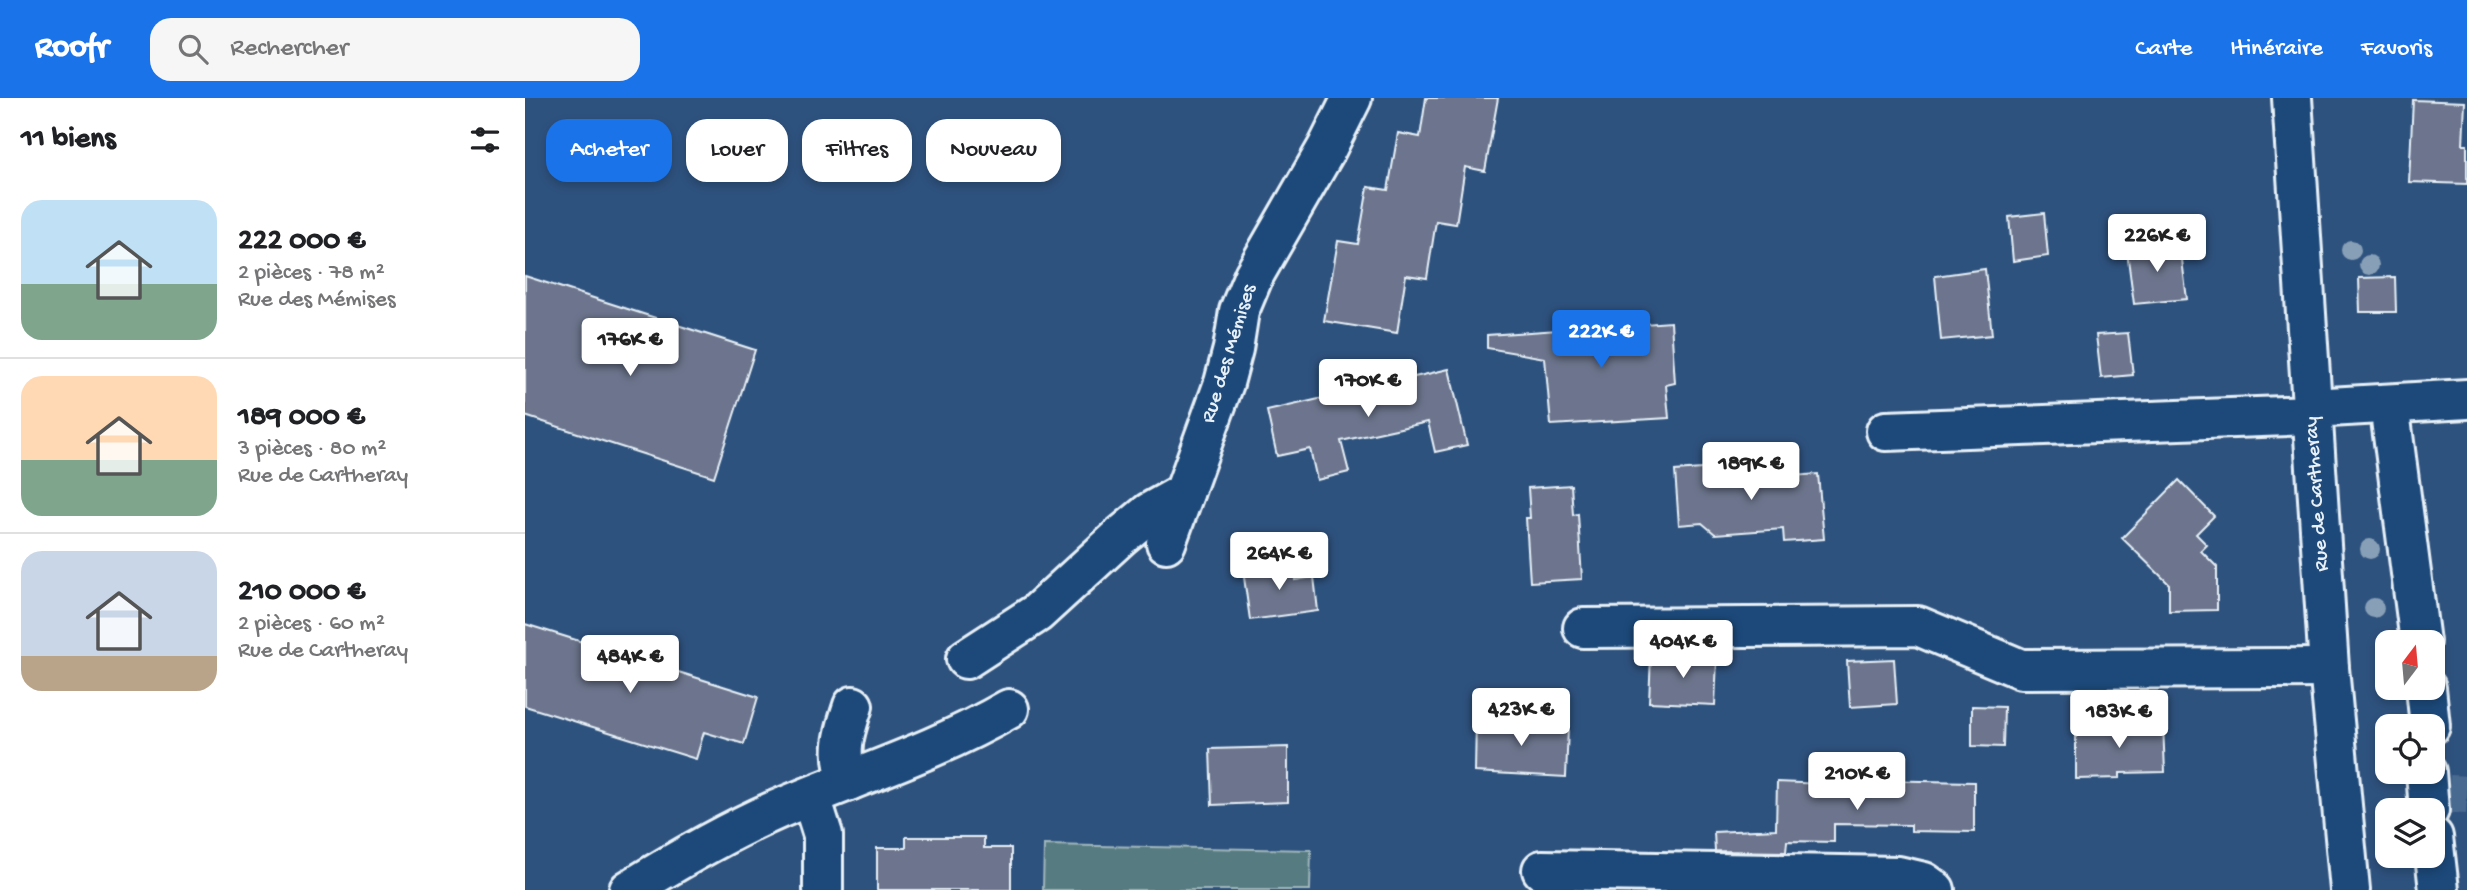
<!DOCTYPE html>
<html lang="fr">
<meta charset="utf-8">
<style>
:root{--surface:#fff;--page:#f6f6f6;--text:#202124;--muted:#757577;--line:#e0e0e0;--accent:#1a73e8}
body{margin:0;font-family:"Gochi Hand",sans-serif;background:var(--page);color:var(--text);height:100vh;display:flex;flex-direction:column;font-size:26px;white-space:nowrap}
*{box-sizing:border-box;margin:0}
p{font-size:23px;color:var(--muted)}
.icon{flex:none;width:38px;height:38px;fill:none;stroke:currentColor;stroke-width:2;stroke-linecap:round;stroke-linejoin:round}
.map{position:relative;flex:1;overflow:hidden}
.drawer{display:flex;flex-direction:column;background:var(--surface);width:525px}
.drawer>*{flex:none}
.top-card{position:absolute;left:21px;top:21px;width:665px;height:63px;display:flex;gap:14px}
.needle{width:46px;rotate:16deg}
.tools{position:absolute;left:1850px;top:532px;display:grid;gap:14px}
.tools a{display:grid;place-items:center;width:70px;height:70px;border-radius:14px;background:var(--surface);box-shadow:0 4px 10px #0003;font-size:35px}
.price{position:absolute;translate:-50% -60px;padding:0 16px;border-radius:7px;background:#fff;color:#222;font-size:23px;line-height:46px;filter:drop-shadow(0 2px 4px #0008)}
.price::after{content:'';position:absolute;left:50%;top:42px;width:21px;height:16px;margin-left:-10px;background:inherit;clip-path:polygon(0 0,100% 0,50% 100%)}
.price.on{background:var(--accent);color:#fff}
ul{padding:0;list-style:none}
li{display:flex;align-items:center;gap:21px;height:175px;padding:0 21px}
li+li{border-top:2px solid var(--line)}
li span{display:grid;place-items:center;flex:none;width:196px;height:140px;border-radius:21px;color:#555}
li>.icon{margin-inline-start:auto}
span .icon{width:84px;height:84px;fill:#fffc;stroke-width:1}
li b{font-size:30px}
h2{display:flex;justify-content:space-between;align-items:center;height:84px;padding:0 21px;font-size:30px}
.tag{padding:0 24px;border-radius:21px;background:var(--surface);box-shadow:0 4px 10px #0003;font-size:24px;line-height:63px}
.tag.on{background:var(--accent);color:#fff}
header{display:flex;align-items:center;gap:42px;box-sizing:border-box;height:98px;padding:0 35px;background:var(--accent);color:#fff}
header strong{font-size:33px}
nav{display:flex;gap:38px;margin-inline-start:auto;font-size:24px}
.search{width:490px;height:63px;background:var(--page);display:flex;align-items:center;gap:18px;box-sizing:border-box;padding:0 24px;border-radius:21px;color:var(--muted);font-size:26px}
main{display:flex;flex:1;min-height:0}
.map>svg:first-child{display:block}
.green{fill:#577c81;stroke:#a0b6bc;stroke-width:2}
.building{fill:#6c748d;stroke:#e8f1f8;stroke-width:2}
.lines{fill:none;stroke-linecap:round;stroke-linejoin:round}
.minor-tunnel{stroke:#4a6a90;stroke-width:38;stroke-dasharray:38 19;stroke-linecap:butt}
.minor-casing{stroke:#e8f1f8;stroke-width:44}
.minor{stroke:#1f4a7a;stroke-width:38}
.tree{fill:#88a0b7}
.labels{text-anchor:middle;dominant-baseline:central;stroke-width:5;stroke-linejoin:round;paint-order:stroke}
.street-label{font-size:21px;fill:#e8f1f8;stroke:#1f4a7a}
</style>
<header>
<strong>Roofr</strong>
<div class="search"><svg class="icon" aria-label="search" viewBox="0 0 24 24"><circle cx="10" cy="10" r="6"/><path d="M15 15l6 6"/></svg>Rechercher</div>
<nav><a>Carte</a><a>Itinéraire</a><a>Favoris</a></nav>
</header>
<main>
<section class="drawer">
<h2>11 biens<svg class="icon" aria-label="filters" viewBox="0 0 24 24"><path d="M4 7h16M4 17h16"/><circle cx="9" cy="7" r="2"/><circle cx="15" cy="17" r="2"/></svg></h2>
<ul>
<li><span style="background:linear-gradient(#bfe0f5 60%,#7fa58c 0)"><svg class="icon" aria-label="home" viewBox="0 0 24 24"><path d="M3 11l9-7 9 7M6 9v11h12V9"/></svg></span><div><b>222 000 €</b><p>2 pièces · 78 m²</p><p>Rue des Mémises</p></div></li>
<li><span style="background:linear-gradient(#ffd9b3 60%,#7fa58c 0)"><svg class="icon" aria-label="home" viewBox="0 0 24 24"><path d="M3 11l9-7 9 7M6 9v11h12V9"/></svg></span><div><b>189 000 €</b><p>3 pièces · 80 m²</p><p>Rue de Cartheray</p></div></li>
<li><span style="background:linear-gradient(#c9d6e8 75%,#b9a48a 0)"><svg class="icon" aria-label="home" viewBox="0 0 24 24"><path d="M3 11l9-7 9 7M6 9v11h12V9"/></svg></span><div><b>210 000 €</b><p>2 pièces · 60 m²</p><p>Rue de Cartheray</p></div></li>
</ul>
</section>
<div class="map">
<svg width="1942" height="792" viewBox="0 0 1942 792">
<rect width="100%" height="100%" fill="#2e527e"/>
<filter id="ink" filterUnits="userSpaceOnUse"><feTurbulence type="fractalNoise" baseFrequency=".0143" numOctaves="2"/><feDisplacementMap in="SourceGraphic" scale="14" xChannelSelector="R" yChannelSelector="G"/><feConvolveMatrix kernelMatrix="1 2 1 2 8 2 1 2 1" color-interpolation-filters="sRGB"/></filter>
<g filter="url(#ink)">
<path class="green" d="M519,747L786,752L785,792H518Z"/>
<g class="building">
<path d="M901,0H973L960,73L940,69L931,126L911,123L902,180L881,177L872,235L799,223L813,143L833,146L843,89L863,92L873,35L895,39Z"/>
<path d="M1888,2L1940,4L1938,47H1942V86L1884,84Z"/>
<path d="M1519,115L1523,158L1488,163L1484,119Z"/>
<path d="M1655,146L1662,201L1609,206L1602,153Z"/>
<path d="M1460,171L1467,237L1416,242L1410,178Z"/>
<path d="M0,178L230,252L189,379L0,318Z"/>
<path d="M1870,179L1871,214H1835L1834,180Z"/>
<path d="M1146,224L1150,285L1141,287L1144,320L1026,327L1020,260L962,250V237Z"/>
<path d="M1603,235L1608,277L1576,280L1571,237Z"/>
<path d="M924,271L942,347L910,354L903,324L816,343L824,374L792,382L785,351L752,358L742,313Z"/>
<path d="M1204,369L1205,375L1254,372L1255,379L1293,376L1299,441L1259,444L1258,431L1190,436L1177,425L1154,427L1150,373Z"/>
<path d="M1654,382L1689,418L1671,436L1682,447L1676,453L1692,469V512L1644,513V486L1597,440Z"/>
<path d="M1046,387L1048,417L1053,416L1057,481L1005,484L1001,420H1005L1003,390Z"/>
<path d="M769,465L770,482L789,479L793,513L725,522L718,472Z"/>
<path d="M0,526L233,599L219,646L179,634L171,661L0,608Z"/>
<path d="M1126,557L1192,561L1190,607L1124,604Z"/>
<path d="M1369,561L1372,606L1325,609L1322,563Z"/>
<path d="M1447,608L1479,609L1478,649L1447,648Z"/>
<path d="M951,621L1004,622V627L1043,629L1041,679L950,674Z"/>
<path d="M1551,626H1638L1640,674L1595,675V680L1551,681Z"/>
<path d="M763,649V704L687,707L685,651Z"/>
<path d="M1344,682L1449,684V734L1386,733V727L1309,726V744L1262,743L1261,754L1190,753L1189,734L1251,731L1252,684L1344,688Z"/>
<path d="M381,739H459V750H486V792H352V750H381Z"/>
</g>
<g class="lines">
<path class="minor-tunnel" d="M1924,696L1942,697"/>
<defs>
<g id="minor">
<path d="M1767,0L1804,570L1825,792"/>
<path d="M1864,306L1895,544"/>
<path d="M1787,310L1942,301"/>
<path d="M1361,333L1788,317"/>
<path d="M641,445L699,285L708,251L714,213L729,177L802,50L827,0"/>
<path d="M1058,530L1393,528L1496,571L1804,570"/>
<path d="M441,561L512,515L596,438L625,414L659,395"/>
<path d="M1901,590L1905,628"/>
<path d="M1901,674L1904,712"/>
<path d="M324,683C312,656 319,635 328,608"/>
<path d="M286,699L298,737V792"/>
<path d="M1908,739L1914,792"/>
<path d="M1017,772L1373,778L1399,784L1410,792"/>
<path d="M104,792C151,763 199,735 249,713C328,679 410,654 484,611"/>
</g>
</defs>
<use href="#minor" class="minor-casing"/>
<use href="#minor" class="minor"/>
</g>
<g class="tree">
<circle cx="1826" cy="152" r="10"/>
<circle cx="1844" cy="167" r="10"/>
<circle cx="1845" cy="451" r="10"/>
<circle cx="1849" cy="510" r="10"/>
</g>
</g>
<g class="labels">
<g class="street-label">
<text transform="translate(705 256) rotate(-73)">Rue des Mémises</text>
<text transform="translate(1793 396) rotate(-94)">Rue de Cartheray</text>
</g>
</g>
</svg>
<div class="tools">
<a><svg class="needle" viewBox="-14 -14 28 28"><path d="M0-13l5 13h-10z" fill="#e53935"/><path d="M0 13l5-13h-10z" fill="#757577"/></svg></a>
<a><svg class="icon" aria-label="locate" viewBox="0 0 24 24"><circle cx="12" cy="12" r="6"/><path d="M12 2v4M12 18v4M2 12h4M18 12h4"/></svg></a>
<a><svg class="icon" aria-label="layers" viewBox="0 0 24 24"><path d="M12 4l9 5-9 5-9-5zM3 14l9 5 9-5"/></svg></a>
</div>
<b class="price" style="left:1632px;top:176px">226K €</b>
<b class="price on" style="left:1076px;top:272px">222K €</b>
<b class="price" style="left:105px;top:280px">176K €</b>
<b class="price" style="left:843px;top:321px">170K €</b>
<b class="price" style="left:1226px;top:404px">189K €</b>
<b class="price" style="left:754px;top:494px">264K €</b>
<b class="price" style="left:1158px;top:582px">404K €</b>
<b class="price" style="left:105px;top:597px">484K €</b>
<b class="price" style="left:996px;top:650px">423K €</b>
<b class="price" style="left:1594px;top:652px">183K €</b>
<b class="price" style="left:1332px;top:714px">210K €</b>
<div class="top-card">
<a class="tag on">Acheter</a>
<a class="tag">Louer</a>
<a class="tag">Filtres</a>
<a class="tag">Nouveau</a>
</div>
</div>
</main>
